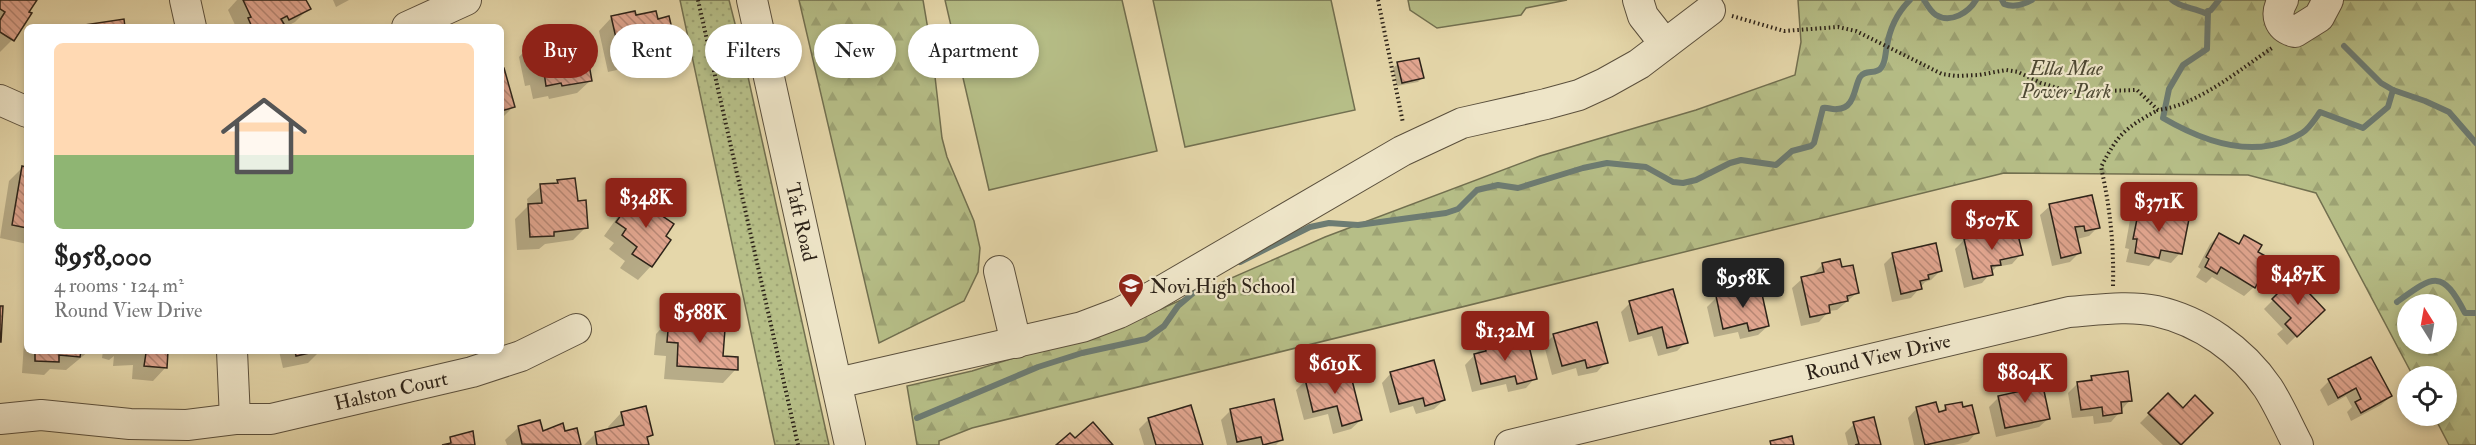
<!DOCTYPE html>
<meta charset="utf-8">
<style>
:root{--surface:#fff;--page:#f2f2f2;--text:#222;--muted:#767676;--line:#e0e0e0;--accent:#8f2418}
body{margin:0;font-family:"IM FELL Double Pica",serif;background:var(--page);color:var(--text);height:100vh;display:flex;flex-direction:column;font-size:22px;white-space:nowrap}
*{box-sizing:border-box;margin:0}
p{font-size:20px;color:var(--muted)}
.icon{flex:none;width:33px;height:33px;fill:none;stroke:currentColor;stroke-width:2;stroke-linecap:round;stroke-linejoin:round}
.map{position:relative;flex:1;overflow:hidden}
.drawer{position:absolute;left:24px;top:24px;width:480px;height:330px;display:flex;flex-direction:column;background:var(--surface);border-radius:9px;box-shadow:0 3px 9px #0003}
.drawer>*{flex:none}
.guide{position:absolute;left:522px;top:24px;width:570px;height:54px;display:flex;gap:12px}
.needle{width:39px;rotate:349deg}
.buttons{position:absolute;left:2397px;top:294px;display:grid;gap:12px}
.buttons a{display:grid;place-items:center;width:60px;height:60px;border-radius:50%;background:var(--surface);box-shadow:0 3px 9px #0003;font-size:30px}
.price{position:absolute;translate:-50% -51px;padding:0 14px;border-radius:6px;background:var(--accent);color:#fff;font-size:20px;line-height:39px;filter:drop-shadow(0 2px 3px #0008)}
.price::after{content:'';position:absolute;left:50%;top:36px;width:18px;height:14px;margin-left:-9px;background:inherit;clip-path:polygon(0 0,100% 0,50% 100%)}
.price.on{background:#222;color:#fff}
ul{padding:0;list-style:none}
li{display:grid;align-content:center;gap:12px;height:318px;padding:0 30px}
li+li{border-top:2px solid var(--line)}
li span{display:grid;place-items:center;height:186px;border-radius:9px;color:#555}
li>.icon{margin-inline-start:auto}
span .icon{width:108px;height:108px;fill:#fffc;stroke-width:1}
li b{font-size:26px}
.pill{padding:0 21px;border-radius:27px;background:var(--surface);box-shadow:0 3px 9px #0003;font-size:21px;line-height:54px}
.pill.on{background:var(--accent);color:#fff}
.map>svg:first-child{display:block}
.grass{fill:url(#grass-dots);stroke:#727050;stroke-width:1.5}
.forest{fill:url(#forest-firs);stroke:#727050;stroke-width:1.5;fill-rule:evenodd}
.garden{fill:#b6be87;stroke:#727050;stroke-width:1.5}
.shadow{fill:#0003}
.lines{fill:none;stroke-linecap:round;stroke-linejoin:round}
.stream{stroke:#6d7c73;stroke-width:6}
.building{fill:url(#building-back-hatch);stroke:#2d2319;stroke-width:1.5}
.minor-casing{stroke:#5b503d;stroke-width:32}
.path{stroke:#2d2319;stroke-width:4;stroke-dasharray:1.5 3;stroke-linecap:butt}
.minor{stroke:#eee5c8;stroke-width:30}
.labels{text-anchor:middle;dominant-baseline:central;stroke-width:4.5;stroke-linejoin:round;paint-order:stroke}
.park-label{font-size:20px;font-style:italic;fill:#4f4a34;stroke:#eee5c8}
.street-label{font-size:20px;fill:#2d2319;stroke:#eee5c8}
.poi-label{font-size:20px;fill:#2d2319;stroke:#eee5c8;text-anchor:start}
</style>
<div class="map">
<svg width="2476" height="445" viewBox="0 0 2476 445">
<defs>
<pattern id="grass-dots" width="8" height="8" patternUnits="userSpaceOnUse" patternTransform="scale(1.5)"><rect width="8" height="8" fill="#b6be87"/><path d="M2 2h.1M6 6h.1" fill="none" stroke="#9da374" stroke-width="1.8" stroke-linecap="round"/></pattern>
<pattern id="forest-firs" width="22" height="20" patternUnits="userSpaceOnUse" patternTransform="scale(1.5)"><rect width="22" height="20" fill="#b6be87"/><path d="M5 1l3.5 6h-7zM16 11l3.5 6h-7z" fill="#9da374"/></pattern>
<pattern id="building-back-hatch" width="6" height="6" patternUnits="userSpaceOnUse" patternTransform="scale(1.5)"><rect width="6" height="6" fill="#e2a690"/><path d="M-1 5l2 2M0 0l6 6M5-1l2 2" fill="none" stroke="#b88775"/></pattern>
</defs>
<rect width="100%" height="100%" fill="#e5d7aa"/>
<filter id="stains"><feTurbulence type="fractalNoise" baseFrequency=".00333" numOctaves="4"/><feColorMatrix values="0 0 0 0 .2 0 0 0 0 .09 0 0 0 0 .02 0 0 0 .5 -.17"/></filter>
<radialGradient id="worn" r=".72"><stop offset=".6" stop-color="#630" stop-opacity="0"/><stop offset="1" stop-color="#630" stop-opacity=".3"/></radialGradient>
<path class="grass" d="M680,0H729L745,63L829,445H775Z"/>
<g class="forest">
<path d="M799,0H923L933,59L942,138L947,157L974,221L980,248L978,272L964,301L879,343Z"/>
<path d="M1798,0H2476V445H2449L2434,416H2446V376H2413L2316,193L2248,175L2004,173L972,428L939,441V445H917L907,386L972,371L1131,322L1325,237L1540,156L1696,110L1795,75L1801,42ZM2408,304H2446V344H2408Z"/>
</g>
<g class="garden">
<path d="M945,0H1122L1157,151L989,190Z"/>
<path d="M1153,0H1331L1355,110L1185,147Z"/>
<path d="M1408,0H1567L1526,8L1521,15L1437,28L1410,10Z"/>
</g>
<g class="shadow">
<path d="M0,0H35L12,40L0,52Z"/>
<path d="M237,0H304L309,8L295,22L285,27H236L228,10Z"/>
<path d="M333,0H349L336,7Z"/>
<path d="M612,17L657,20L672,36L668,40L669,48L656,61L608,72L599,31Z"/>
<path d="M532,43L576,52L591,80L577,93L549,99L548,96L533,99L530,85L525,86L519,57Z"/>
<path d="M1398,64L1422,78L1418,82L1397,86L1393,68Z"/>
<path d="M501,70L513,107L501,119Z"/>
<path d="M23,167L27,168V244L0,238L9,181Z"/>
<path d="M558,182L576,203L586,227L573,240L545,244L539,249L517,250L515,219L528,206L527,199L541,186L555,185Z"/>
<path d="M637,195L659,215L664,237L669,240L651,266L638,280L620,268L625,261L609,249L614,243L604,236L624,208Z"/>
<path d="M2050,206L2098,227L2089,236L2077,239L2080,252L2070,262L2052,266L2040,215Z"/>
<path d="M2140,211L2180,253L2171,263L2155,259L2149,266L2126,262L2129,249L2125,248L2130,220Z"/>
<path d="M2219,235L2237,245L2244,237L2256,253L2254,287L2244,296L2212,277L2206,283L2196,277L2201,269L2198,267L2210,244Z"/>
<path d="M1964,240L2021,254L2012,264L1996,267L1982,283L1964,288L1955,249Z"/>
<path d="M1893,255L1940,271L1931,280L1925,282L1911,298L1892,302L1884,264Z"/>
<path d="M1823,264L1841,269L1858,292L1837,310L1829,311L1819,322L1801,326L1792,288L1802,279L1814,276V273Z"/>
<path d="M2294,279L2323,310L2287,345L2277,334L2283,329L2264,309Z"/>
<path d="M1717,297L1768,326L1758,335L1740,339L1738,332L1714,337L1707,307Z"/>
<path d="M1630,303L1686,342L1677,351L1658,356L1652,336L1629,342L1621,312Z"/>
<path d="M688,319L721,358L736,369L723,383L664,379L666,356L654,355L656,334L669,320L685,321Z"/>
<path d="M1554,335L1606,362L1597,372L1578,376L1576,368L1552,375L1544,345Z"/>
<path d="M27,340V351H89L66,370L50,369L44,375L22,373L24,342Z"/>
<path d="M1485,344L1503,349L1535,378L1526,388L1508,392L1506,384L1472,392L1465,365Z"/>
<path d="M103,351H168L166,367L153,381L132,379L133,365L113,366L114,356L109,360L102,358Z"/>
<path d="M279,351H320L308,363L283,368Z"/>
<path d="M1391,373L1444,400L1434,409L1416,414L1413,406L1390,413L1382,383Z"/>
<path d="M2092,377L2130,400L2111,422L2094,424L2093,416L2072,418L2068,393L2078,383L2087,382Z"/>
<path d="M1306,380L1361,420L1351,429L1333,434L1328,414L1304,420L1296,390Z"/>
<path d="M2329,381L2391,396L2381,405L2351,421L2347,412L2352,407L2346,396L2328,406L2320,390Z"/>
<path d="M2020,383L2049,418L2039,427L1996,437L1989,407L1999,397L2011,395Z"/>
<path d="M2168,395L2183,410L2211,413L2179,445H2163L2140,423Z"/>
<path d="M1190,407L1202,445H1144L1139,429L1148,420Z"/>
<path d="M1946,407L1962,408L1977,432L1968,442L1954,445H1914L1908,418L1917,408L1938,415Z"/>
<path d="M1230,411L1282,439L1276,445H1227L1221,420Z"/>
<path d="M621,413L652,435L646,440L648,445H584L595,434L609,430L608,427Z"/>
<path d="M1854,424L1880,445H1848L1845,433Z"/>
<path d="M562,425L564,433L576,430L579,445H507L505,440L519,427L542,433Z"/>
</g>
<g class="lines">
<g class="stream">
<path d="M1924,0C1927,5 1931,12 1936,15C1951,24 1969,12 1976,0"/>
<path d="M2002,0L2004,4C2014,8 2023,5 2032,0"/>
<path d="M2172,0C2179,7 2195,8 2205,13L2211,10L2219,0"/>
<path d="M2208,11L2207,49L2183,65L2169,89L2163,118C2204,142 2257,161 2302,133C2309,129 2315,119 2320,112L2363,128L2388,107L2393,90"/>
<path d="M2344,46L2381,83L2393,90L2425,101L2449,112L2476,143"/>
<path d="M1240,262L1310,227L1329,223L1358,225L1446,213L1458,209L1477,190L1498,185L1518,188L1583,168L1607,163L1646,167L1673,182L1683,183L1696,180L1730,163L1741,160L1776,165L1792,151L1811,146L1814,143L1823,108C1828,107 1832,110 1837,109C1855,109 1854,87 1860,77C1865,69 1876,75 1881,68C1886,62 1885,53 1887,46C1890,27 1897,13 1910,0"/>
<path d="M2397,302C2433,276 2442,268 2465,313H2476"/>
<path d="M917,418L1038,367L1082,353L1146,339L1164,326L1178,306L1213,276"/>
</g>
</g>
<g class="building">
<path d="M0,0H37L29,12L32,13L14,41L0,32V20L5,12L0,9Z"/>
<path d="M243,0H306L311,9L289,20L287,16L281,19L284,24L278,27H252L248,18L251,17Z"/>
<path d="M635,11L636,15L656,11L658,19L669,16L674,37L669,38L671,48L621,60L611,16Z"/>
<path d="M124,19L125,27H71Z"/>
<path d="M550,38L551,45L575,42L577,50L586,48L592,81L562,86L561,83L546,86L544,72L538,73L532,42Z"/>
<path d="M1419,58L1424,78L1402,83L1397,62Z"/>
<path d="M501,68H504L515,107L501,111Z"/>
<path d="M22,166L27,167V228L12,225Z"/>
<path d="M575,178L578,201L586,200L588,228L554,232V236L530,237L528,204L542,203L540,184L558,183L557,180Z"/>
<path d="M637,193L664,211L661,215L674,224L666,236L671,240L652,267L632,254L637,247L622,235L626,229L616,222Z"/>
<path d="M2092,195L2100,228L2085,231L2084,226L2075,227L2081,253L2061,258L2049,204Z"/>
<path d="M2139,209L2189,219L2182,254L2161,250L2159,258L2135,253L2137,239H2133Z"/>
<path d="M2016,227L2023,255L2000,260L2001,265L1991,266L1993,275L1973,279L1964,239Z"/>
<path d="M2219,233L2239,244L2244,235L2262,245L2258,252L2271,259L2255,288L2221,267L2217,274L2205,267L2209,259L2206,257Z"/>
<path d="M1936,243L1942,271L1928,275L1929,279L1920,281L1922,289L1901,294L1892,253Z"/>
<path d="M1840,259L1842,267L1853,265L1859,293L1847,296L1848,301L1829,305L1830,313L1810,317L1801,277L1824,272L1822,263Z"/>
<path d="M2294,277L2325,310L2297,337L2285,324L2291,318L2272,299Z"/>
<path d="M1760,285L1769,326L1749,331L1747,323L1723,329L1716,296Z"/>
<path d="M1673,289L1688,343L1667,348L1662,327L1638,334L1629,301Z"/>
<path d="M0,306H3L1,342H0Z"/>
<path d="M687,317L722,320L721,329H725L723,356L738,357V370L677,366L678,343L667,342L669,319L687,320Z"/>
<path d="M1597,322L1608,363L1587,368L1585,360L1562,366L1553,334Z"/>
<path d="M1502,338L1504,347L1528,342L1537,379L1517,384L1515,376L1481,384L1474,354L1486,351L1484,342Z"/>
<path d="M35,351H81L80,357L59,355V362L35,361Z"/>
<path d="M126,351H168L167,368L144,366L146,353H126Z"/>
<path d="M295,351H318L296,356Z"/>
<path d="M2371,357L2392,396L2361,413L2355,402L2361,399L2356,388L2338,398L2328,379Z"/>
<path d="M1434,360L1445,400L1425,406L1423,398L1399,404L1390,372Z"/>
<path d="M1349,368L1362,420L1342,426L1337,406L1313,412L1305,379Z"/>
<path d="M2128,371L2132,401L2121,402L2122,413L2103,416L2102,407L2081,410L2077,382L2092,380L2091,376Z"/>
<path d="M2041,377L2050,419L2005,428L1998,396L2021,391L2019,382Z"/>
<path d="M2168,393L2183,408L2195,395L2213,413L2181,445L2148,413Z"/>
<path d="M1274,399L1283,440L1263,445L1261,437L1237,442L1230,409Z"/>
<path d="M1936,402L1939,412L1946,410L1945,405L1962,402L1963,407L1972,405L1979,433L1925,445L1916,407Z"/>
<path d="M1191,405L1203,445H1156L1148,418Z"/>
<path d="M646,406L653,435L647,437L649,445H597L595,432L624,425L621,412Z"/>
<path d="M1874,417L1881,445H1855L1859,444L1853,422Z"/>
<path d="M540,420L543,431L563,423L565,431L577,428L581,445L522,444L518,426Z"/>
<path d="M1093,422L1113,445H1056L1070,433L1075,438Z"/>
<path d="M473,431L475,445H442L451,443L450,437Z"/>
<path d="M1792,436L1794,445H1771L1770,441Z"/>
</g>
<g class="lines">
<defs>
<g id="minor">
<path d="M185,0L191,27"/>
<path d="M752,0L850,445"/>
<path d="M1638,0L1643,16L1665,44"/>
<path d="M2283,0C2274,15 2279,28 2295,32L2319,17L2328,0"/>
<path d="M407,27L466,0"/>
<path d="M0,100L27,112"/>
<path d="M999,271L1016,343"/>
<path d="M232,351L235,419"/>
<path d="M837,383L1082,327L1119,313L1153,296L1402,151L1462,123L1546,104L1579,95L1605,83L1639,64L1710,10"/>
<path d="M0,419L41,415L130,424L187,425L235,419H271L472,372L521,356L576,329"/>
<path d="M1510,445L2069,312C2097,310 2128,305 2156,311C2201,321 2242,350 2268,388C2279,405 2288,426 2298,445"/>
</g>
</defs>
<use href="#minor" class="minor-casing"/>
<g class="path">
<path d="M698,0L798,445"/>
<path d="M1378,0L1403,123"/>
<path d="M1732,16L1784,31L1838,27L1856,31L1942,74L1956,76L1979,75L2006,70L2018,72L2041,83L2071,92L2137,90L2158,110C2198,105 2239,70 2272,48"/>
<path d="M2113,286C2114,244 2110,207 2101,167C2118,134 2125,128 2158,110"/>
</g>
<use href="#minor" class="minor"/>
</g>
<defs>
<symbol id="school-pin" viewBox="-11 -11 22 30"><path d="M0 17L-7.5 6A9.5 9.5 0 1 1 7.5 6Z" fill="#8f2418" stroke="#eee5c8"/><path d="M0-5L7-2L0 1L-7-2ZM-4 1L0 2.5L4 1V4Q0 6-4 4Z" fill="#fff"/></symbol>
</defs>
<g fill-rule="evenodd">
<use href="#school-pin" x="1116" y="271" width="30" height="40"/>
</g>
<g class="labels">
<g class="park-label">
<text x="2066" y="68">Ella Mae<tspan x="2066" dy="23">Power Park</tspan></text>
</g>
<g class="street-label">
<text transform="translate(801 222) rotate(77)">Taft Road</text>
<text transform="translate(1878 357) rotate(-13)">Round View Drive</text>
<text transform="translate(391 391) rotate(-13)">Halston Court</text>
</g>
<g class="poi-label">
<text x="1150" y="286">Novi High School</text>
</g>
</g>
<rect width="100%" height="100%" filter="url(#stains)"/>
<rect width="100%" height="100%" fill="url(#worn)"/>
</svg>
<div class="buttons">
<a><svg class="needle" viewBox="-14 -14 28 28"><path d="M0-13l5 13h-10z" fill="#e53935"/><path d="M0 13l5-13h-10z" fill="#767676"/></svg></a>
<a><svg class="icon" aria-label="locate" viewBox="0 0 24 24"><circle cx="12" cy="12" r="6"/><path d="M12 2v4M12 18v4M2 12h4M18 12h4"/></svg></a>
</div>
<b class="price" style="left:646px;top:229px">$348K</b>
<b class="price" style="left:2159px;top:233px">$371K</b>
<b class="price" style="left:1992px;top:251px">$507K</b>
<b class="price" style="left:2298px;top:306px">$487K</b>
<b class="price on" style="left:1743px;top:309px">$958K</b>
<b class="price" style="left:700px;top:344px">$588K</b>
<b class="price" style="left:1505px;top:362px">$1.32M</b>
<b class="price" style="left:1335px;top:395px">$619K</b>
<b class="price" style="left:2025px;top:404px">$804K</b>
<div class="guide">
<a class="pill on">Buy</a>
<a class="pill">Rent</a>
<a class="pill">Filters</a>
<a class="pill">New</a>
<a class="pill">Apartment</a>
</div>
<section class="drawer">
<ul>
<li><span style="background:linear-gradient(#ffd9b3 60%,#8fb573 0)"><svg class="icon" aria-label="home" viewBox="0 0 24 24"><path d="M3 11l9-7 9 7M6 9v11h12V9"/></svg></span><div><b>$958,000</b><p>4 rooms · 124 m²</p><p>Round View Drive</p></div></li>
</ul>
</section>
</div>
